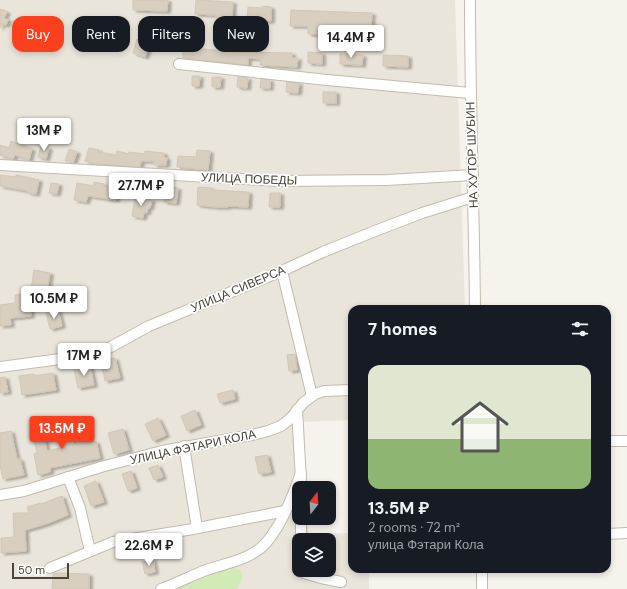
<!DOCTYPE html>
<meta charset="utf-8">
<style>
:root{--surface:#171b24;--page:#242831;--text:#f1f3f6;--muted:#9ea1a6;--line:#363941;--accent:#fc3f1d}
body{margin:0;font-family:"DM Sans",sans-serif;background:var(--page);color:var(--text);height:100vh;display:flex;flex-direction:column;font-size:15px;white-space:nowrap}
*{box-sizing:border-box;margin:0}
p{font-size:13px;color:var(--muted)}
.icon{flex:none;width:22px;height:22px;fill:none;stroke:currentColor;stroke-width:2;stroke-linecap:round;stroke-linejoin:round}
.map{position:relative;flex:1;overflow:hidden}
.side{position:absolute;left:348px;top:305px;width:263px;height:268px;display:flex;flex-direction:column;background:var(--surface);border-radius:12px;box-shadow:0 2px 6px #0003}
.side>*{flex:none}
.top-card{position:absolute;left:12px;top:16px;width:276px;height:36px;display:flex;gap:8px}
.needle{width:26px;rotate:17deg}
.tools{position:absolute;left:292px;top:481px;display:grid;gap:8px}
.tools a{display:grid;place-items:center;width:44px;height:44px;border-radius:8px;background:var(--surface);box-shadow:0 2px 6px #0003;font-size:20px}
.scale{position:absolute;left:12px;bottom:10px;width:57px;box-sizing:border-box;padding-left:4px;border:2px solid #4b4439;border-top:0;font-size:11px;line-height:14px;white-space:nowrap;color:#4b4439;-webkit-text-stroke:3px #fff;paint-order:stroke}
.price{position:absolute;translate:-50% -34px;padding:0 9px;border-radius:4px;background:#fff;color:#222;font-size:13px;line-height:26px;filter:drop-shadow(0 1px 2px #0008)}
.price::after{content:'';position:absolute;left:50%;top:24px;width:12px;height:9px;margin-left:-6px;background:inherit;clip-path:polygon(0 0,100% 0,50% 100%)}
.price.on{background:var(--accent);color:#fff}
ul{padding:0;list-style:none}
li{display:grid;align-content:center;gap:8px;height:212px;padding:0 20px}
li+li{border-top:1px solid var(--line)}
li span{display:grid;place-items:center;height:124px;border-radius:12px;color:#555}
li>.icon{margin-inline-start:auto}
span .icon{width:72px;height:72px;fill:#fffc;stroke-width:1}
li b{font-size:17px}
h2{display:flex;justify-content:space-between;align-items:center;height:48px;padding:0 20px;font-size:17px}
.pill{padding:0 14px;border-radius:12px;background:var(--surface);box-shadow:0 2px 6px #0003;font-size:14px;line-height:36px}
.pill.on{background:var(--accent);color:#fff}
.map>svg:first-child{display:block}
.residential{fill:#eae5da;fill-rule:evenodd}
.green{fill:#d2eab5}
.building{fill:#d8cfc1;stroke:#d3c7b4;filter:url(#shadow)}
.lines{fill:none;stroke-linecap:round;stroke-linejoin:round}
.minor-casing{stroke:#c2bbae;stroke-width:12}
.minor{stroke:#fff;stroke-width:10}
.labels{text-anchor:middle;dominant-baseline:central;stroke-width:3.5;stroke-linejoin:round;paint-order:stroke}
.street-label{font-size:12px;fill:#4b4439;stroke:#fff}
</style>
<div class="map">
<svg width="627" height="589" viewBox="0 0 627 589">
<defs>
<filter id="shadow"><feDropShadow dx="3.5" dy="2" stdDeviation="1" flood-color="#0004"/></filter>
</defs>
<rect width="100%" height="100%" fill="#f6f3ec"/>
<path class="residential" d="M0,0H455L465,309H352V420L304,422L306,488H299V518H307L308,534L352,533V569H369V589H0ZM299,540H329V570H299Z"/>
<path class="green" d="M231,568C247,568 243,579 237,589H175L193,579L208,573Z"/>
<g class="building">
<path d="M133,0H168L167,11L133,10Z"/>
<path d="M196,0L233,2L232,19L216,18V15L195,14Z"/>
<path d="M262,6L271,7V21H247L248,7L262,8Z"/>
<path d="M0,9L7,12L4,18L8,20L6,25L2,24L0,28Z"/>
<path d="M291,10L372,13L371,30L324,29V35L308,34V26H290Z"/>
<path d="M19,17L25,20L22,28L15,25Z"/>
<path d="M137,39L150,42L145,57L133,53Z"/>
<path d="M183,49L203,50V49L237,52L292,53V58H298L297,67L260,65L261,59L248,58V65L183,58Z"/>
<path d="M308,52L322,53V64L308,63Z"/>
<path d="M340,54L363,55L362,65L340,64Z"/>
<path d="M383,55L408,56V67L383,66Z"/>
<path d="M192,76H200L199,86H192Z"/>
<path d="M212,77H221L220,87H212Z"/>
<path d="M238,77L248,78L247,88L237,87Z"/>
<path d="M261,79L270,80V88H260Z"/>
<path d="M287,82L299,83L298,93L286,92Z"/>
<rect x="323" y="92" width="13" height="11"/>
<path d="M11,141L32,149L29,160L15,155L13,159L0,155V145L9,148Z"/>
<path d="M41,146L49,148L46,159L38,157Z"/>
<path d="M89,148L99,150L98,152L116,155L117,151L129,154V152L145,154V151L164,153V157L167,158L166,165H154V161H141L140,167L95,164L85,161Z"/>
<path d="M69,149L77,152L73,163L65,161Z"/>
<path d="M197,150L210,151L208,170L177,167L178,156L196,157Z"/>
<path d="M0,175L16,177V175L39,180L36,194L28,193V191L0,186Z"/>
<path d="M94,182L104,184V186L118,189L116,200L88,196L86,202L74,200L77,183L94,186Z"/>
<path d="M51,183L59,184L57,194L49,193Z"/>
<path d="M166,186L178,188L176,203L164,202Z"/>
<path d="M198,187L212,188V190L249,192L248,207L228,206V207H215L197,205Z"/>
<path d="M270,193H280V207H269Z"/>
<path d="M135,197L152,200L150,208H148L147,213L144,212L143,218L132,216Z"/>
<path d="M34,270L50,273L47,292L31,289Z"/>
<path d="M29,294L31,316L10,318L11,325L0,326V305L15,303V295Z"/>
<path d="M58,310L62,326L50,329L46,313Z"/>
<path d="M295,354L297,370L289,371L287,355Z"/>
<path d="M115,358L120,378L105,381L101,361Z"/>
<path d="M90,366L94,385L78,388L74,369Z"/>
<path d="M53,373L56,390L22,395L19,376L34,374V376Z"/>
<path d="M5,377L8,392L0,393V378Z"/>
<path d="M233,390L235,399L220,403L217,394Z"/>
<path d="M195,410L201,425L187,431L181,416Z"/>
<path d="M158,418L166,435L153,441L145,424Z"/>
<path d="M69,422L74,444L85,441L90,443L96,441L100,458L50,468V472L38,475L34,454L37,453L32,431L42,428L47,451L60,448L55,425Z"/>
<path d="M123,429L129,450L114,454L108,433Z"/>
<path d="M11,431L17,459H20L24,475L3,479L0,465V433Z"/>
<path d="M267,455L271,472L259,474L255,457Z"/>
<path d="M158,465L163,477L154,480L149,468Z"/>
<path d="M131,471L137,488L128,491L122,474Z"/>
<path d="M96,481L104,502L91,506L84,486Z"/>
<path d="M62,496L68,515L46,524L25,530L26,551L1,553V538L14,537L13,513H29L27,507L40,503L41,504Z"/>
<path d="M153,559L155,572L145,574L142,562Z"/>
<path d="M55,573L89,574V589H52L53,574Z"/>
</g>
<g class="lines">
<defs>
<g id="minor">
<path d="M470,0C470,103 474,206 475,309"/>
<path d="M179,64L327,80L470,93"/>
<path d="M0,165L279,181L387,180L473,175"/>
<path d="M282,271L312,396"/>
<path d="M0,367L75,357L107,349L149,326L282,271L323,252L375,231L422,213L473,197"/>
<path d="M297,410L301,480"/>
<path d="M607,441H627"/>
<path d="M184,446L197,528"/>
<path d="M68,477L80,508L90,551"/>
<path d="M0,495L24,491L101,467L162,451L252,435L268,431L281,426L291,418L303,403L315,394L324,391L352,390"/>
<path d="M301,518V540"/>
<path d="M607,534L627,533"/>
<path d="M50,568L113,542L193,529L285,511"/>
<path d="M301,570V572L321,578L341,582"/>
<path d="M161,589C177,583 191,576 206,570C224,564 243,561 258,550C278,536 293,496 301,473"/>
<path d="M482,589V569"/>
</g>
</defs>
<use href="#minor" class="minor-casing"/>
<use href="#minor" class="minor"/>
</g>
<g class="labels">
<g class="street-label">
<text transform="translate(472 155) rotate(-92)">НА ХУТОР ШУБИН</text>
<text transform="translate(249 179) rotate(2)">УЛИЦА ПОБЕДЫ</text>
<text transform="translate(238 289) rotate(-23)">УЛИЦА СИВЕРСА</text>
<text transform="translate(193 447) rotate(-12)">УЛИЦА ФЭТАРИ КОЛА</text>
</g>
</g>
</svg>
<div class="tools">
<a><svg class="needle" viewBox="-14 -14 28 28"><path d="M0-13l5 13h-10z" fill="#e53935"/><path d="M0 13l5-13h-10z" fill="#9ea1a6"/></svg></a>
<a><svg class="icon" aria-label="layers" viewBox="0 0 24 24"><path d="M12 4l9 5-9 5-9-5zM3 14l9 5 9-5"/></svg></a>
</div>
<div class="scale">50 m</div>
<b class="price" style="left:351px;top:59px">14.4M ₽</b>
<b class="price" style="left:44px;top:152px">13M ₽</b>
<b class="price" style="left:141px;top:207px">27.7M ₽</b>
<b class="price" style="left:54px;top:320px">10.5M ₽</b>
<b class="price" style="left:84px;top:377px">17M ₽</b>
<b class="price on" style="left:62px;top:450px">13.5M ₽</b>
<b class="price" style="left:149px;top:567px">22.6M ₽</b>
<div class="top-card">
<a class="pill on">Buy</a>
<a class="pill">Rent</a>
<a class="pill">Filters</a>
<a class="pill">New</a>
</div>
<section class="side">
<h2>7 homes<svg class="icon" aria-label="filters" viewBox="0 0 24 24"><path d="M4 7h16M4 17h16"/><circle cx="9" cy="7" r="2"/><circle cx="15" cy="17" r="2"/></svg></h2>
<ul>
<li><span style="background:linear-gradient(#dfe7d0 60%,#8fb573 0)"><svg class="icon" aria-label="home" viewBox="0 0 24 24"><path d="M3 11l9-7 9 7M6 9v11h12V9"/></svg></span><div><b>13.5M ₽</b><p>2 rooms · 72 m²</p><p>улица Фэтари Кола</p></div></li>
</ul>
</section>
</div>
